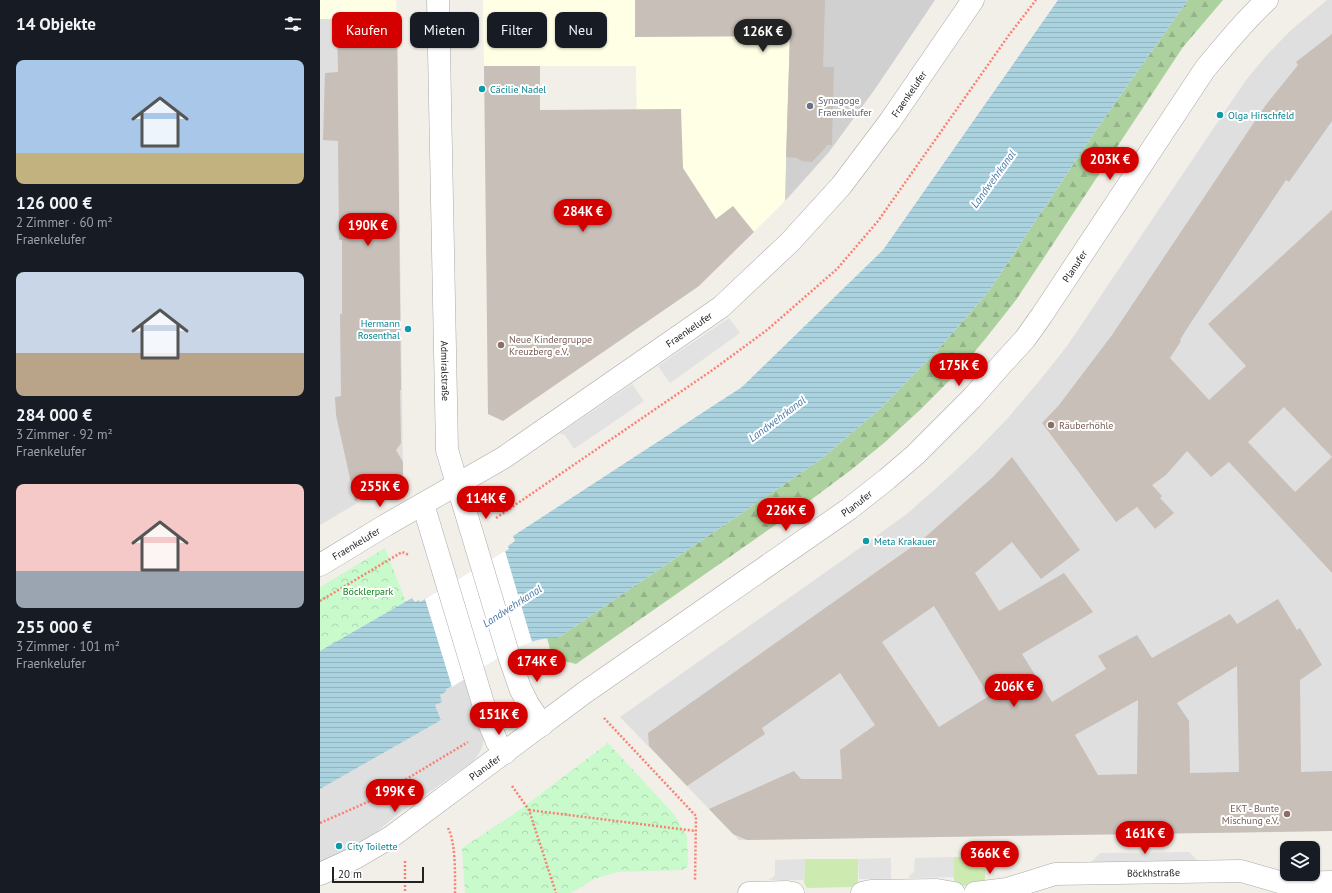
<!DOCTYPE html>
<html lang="de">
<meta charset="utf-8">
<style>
:root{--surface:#171b24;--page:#20242c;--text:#f1f3f6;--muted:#9ea1a6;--accent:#d40000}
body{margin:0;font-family:"PT Sans",sans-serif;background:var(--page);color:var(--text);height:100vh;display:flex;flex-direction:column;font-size:15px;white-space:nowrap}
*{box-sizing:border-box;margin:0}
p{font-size:13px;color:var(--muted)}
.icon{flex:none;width:22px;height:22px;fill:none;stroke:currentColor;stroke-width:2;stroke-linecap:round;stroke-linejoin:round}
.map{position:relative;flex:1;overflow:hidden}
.drawer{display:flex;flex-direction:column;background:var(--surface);width:320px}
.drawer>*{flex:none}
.top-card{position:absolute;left:12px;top:12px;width:380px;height:36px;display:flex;gap:8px}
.tools{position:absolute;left:960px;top:841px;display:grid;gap:8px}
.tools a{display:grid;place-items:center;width:40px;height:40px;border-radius:8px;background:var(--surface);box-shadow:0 1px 3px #0004;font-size:20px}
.scale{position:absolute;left:12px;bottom:10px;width:92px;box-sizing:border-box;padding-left:4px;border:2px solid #222;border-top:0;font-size:11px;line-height:14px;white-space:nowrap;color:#222;-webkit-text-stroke:3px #fff;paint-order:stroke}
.price{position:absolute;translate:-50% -34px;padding:0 9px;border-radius:14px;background:var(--accent);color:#fff;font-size:13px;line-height:26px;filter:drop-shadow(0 1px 2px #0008)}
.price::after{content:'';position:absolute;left:50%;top:24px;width:12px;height:9px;margin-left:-6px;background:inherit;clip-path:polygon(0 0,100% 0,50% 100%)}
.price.selected{background:#222;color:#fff}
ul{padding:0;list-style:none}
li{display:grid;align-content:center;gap:8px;height:212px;padding:0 16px}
li span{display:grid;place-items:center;height:124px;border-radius:8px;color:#555}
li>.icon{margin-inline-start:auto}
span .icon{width:72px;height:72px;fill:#fffc;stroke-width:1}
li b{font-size:17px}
h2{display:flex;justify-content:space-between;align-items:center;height:48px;padding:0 16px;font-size:17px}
.pill{padding:0 14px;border-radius:8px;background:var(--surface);box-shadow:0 1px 3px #0004;font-size:14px;line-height:36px}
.pill.selected{background:var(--accent);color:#fff}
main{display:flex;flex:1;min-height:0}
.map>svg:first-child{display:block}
.residential{fill:#e0dfdf}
.education{fill:#ffffe5}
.religious{fill:#d0d0d0}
.grass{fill:#cdebb0}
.forest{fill:url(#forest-firs)}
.park{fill:url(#park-crowns)}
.parking{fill:#e2e2e2}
.water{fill:url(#water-rules)}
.pier{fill:#fff}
.building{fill:#c7bfb8;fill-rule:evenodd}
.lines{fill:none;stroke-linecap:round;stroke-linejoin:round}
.street-casing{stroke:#a9a9a9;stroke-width:23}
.path{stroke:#fa8072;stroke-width:2.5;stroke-dasharray:2 2;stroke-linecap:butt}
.street{stroke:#fff;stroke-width:22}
.culture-dot{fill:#0f9aa8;stroke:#fff;stroke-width:1.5}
.worship-dot{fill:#6b7280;stroke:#fff;stroke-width:1.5}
.education-dot{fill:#8d6e63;stroke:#fff;stroke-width:1.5}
.labels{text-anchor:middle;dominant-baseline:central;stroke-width:4;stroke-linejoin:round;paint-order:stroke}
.culture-label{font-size:10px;fill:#0d838f;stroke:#fff;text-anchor:start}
.street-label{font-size:10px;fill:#222;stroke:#fff}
.worship-label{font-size:10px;fill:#5b616d;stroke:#fff;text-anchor:start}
.education-label{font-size:10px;fill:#785e54;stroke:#fff;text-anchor:start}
.park-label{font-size:10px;fill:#0c8416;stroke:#fff}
.water-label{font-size:11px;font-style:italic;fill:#4a7aab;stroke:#fff}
</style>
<main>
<section class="drawer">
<h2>14 Objekte<svg class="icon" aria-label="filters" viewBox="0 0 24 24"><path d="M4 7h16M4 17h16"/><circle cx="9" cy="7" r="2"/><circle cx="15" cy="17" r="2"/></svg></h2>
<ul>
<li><span style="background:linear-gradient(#a9c7e8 75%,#c2b280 0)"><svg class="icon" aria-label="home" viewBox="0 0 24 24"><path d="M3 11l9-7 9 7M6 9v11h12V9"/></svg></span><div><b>126 000 €</b><p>2 Zimmer · 60 m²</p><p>Fraenkelufer</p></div></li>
<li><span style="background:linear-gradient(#c9d6e8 65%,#b9a48a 0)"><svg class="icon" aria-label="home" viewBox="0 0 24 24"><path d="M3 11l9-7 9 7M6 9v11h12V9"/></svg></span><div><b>284 000 €</b><p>3 Zimmer · 92 m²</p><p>Fraenkelufer</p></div></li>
<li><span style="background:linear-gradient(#f6c9c9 70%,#9aa5b1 0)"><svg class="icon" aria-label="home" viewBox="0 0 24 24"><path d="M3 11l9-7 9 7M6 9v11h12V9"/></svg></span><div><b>255 000 €</b><p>3 Zimmer · 101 m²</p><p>Fraenkelufer</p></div></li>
</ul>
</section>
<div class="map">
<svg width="1012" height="893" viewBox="0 0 1012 893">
<defs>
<pattern id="forest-firs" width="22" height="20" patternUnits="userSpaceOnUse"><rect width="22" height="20" fill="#add19e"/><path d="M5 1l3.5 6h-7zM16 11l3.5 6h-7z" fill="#95b388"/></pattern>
<pattern id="park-crowns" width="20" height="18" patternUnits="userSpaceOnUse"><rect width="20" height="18" fill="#c8facc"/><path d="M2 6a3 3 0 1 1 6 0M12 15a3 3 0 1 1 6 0" fill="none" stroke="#acd6af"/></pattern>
<pattern id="water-rules" width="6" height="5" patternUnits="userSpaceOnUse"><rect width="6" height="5" fill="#aad3df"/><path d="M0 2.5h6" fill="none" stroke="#92b5bf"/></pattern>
</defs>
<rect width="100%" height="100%" fill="#f2efe9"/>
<g class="residential">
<path d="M1007,0H1012V831L419,840L300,717L544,545L588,513L622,483L655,452L687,419L720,380L747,346L926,80L946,56L970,31Z"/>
<path d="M77,18L83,476L0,525V19Z"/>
<path d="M148,677L164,738L162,748L156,758L152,762L78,814L35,850L0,863V789L121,719L115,705L121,694L127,691L126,689Z"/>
</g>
<g class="education">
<path d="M0,0H76L77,18L0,19Z"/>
<path d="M163,0H471L465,201L379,286L318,202L316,66H164Z"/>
</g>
<path class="religious" d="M471,0H615L555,89L509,152L465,201Z"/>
<g class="grass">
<path d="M634,857H665V881L661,885L638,886L634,880Z"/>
<path d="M485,859H538V885L534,887L487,888L484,883Z"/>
</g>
<path class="forest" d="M868,0H903L863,47L696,300L666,338L637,373L601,409L564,443L531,470L484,505L256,664L232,658L227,637L238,638L500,460L561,408L616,352L669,291L774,133Z"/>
<g class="park">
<path d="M65,548L86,602L0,651V587Z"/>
<path d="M288,743L353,813L367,836L368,866L363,870L298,872L274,879L251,893H145L142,848L194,814Z"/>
</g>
<g class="parking">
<path d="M409,318L420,333L350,383L338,366Z"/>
<path d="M312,384L324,401L254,449L245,435L241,434H239Z"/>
<path d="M869,852L881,864L768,865L780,853Z"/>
<path d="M634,857V877L589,878V876L594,872L595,858Z"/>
<path d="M571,858V879H539L538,859Z"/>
<path d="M485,859L484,880H450L449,879L452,878L455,875V860Z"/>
</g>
<path class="water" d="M738,0H868L774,133L669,291L616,352L561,408L500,460L238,638C197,636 162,673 126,689L127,691L120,695L122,702L115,705L121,720L0,789V651L92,598L95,602L99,600L100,602L189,549L188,546L195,541L193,536L422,387L563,250Z"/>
<path class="pier" d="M185,551L212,642L193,649L132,687L105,599Z"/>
<g class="building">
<path d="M315,0H505L503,67H514L512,145H507L506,147L492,162L482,161L477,158L466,157L470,36L315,37Z"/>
<path d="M77,18L81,390H80L81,443L76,450L83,462V475L35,501L16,415L15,397L21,396L20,314H22V240H19L18,141L3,140L5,73L18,72L17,19Z"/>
<path d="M1012,34V121L969,182L966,180L868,327L860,340L861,341L850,358L889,400L926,366L888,324L1012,210V457L964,407L928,442L975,492L1012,457V573L909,462L891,477L867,451L846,475L832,485L842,496L840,498L854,513L835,529L817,507L796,522L722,423L739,405L792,335L945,106L978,65L976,62Z"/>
<path d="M164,66H220V110L361,109L363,168L396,219L413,206L434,232L379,286L183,421L168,414Z"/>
<path d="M692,457L760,550L721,579L692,542L655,573L679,611L744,573L773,612L702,654L732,702L786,669L778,656L817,635L832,658L910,614L917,624L958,599L977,630L980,628L1002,665L980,680L981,772L1012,771V831L427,840L413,834L389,809L474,771L481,779H522L520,750L555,725L520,673L442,728L445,734L367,786L329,746L328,733L603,539L673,477ZM614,606L669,696L619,727L562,642ZM917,666L919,772L870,773L869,721L857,703ZM818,700L817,774L778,775L755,735Z"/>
</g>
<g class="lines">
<defs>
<g id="street">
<path id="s1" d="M118,0L127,450L188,653L200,688L208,704L222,725"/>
<path d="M103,504L169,723L177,742L185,753"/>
<path id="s2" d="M0,565L66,525L183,458L401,307L470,242L521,186L570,121L653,0"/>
<path id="s3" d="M0,874L35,858L71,837L264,693L529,509L567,479L595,455L652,398L683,363L705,339L722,315L885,69C905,45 924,21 947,0"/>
<path d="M429,893L467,892L473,893"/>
<path d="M542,893L551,891L617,890L634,893"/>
<path id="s4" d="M655,893L687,889L735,874L921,871L963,883L1012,882"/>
</g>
</defs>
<use href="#street" class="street-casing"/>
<g class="path">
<path d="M176,518L394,369L447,330L517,269L558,221L689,35L716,0"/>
<path d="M0,601L82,552L89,555"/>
<path d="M284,718L376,816L375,881"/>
<path d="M192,786L209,810L236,893"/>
<path d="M209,810L375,831"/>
<path d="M0,823L50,801L148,742"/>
<path d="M128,828C136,843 135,876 135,893"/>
<path d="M85,861V893"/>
</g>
<use href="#street" class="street"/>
</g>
<g class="culture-dot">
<circle cx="162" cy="89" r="4"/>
<circle cx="900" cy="115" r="4"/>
<circle cx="88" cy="329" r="4"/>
<circle cx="546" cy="541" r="4"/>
<circle cx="19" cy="846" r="4"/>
</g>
<circle class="worship-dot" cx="490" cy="106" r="4"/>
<g class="education-dot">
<circle cx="181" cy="345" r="4"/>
<circle cx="731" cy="425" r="4"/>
<circle cx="967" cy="814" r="4"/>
</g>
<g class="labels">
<g class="culture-label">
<text x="170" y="89">Cäcilie Nadel</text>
<text x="908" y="115">Olga Hirschfeld</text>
<text x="80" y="323" text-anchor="end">Hermann<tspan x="80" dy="12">Rosenthal</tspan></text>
<text x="554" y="541">Meta Krakauer</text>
<text x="27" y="846">City Toilette</text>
</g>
<g class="street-label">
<text stroke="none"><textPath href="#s2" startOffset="762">Fraenkelufer</textPath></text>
<text stroke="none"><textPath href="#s3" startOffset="977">Planufer</textPath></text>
<text stroke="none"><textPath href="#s2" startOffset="438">Fraenkelufer</textPath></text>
<text stroke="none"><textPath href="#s1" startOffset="371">Admiralstraße</textPath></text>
<text stroke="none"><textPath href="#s3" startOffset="653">Planufer</textPath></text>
<text stroke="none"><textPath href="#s2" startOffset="42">Fraenkelufer</textPath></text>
<text stroke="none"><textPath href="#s3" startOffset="197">Planufer</textPath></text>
<text stroke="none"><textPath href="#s4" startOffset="181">Böckhstraße</textPath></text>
</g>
<g class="worship-label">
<text x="498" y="100">Synagoge<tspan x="498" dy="12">Fraenkelufer</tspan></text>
</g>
<g class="education-label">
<text x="189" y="339">Neue Kindergruppe<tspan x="189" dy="12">Kreuzberg e.V.</tspan></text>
<text x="739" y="425">Räuberhöhle</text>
<text x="959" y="808" text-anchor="end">EKT - Bunte<tspan x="959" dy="12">Mischung e.V.</tspan></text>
</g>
<g class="park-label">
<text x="48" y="591">Böcklerpark</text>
</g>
<g class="water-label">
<text transform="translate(673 179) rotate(-54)">Landwehrkanal</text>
<text transform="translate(457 419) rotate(-37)">Landwehrkanal</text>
<text transform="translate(192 606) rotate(-33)">Landwehrkanal</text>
</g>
</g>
</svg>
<div class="tools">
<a><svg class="icon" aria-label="layers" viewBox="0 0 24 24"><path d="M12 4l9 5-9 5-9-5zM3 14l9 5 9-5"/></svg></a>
</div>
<div class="scale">20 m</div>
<b class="price selected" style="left:443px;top:53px">126K €</b>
<b class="price" style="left:790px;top:181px">203K €</b>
<b class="price" style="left:263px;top:233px">284K €</b>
<b class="price" style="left:48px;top:247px">190K €</b>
<b class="price" style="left:639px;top:387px">175K €</b>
<b class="price" style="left:60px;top:508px">255K €</b>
<b class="price" style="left:166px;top:520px">114K €</b>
<b class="price" style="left:466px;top:532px">226K €</b>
<b class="price" style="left:217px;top:683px">174K €</b>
<b class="price" style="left:694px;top:708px">206K €</b>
<b class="price" style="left:179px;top:736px">151K €</b>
<b class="price" style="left:75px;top:813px">199K €</b>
<b class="price" style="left:825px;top:855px">161K €</b>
<b class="price" style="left:670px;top:875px">366K €</b>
<div class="top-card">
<a class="pill selected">Kaufen</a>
<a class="pill">Mieten</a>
<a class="pill">Filter</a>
<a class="pill">Neu</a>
</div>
</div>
</main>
